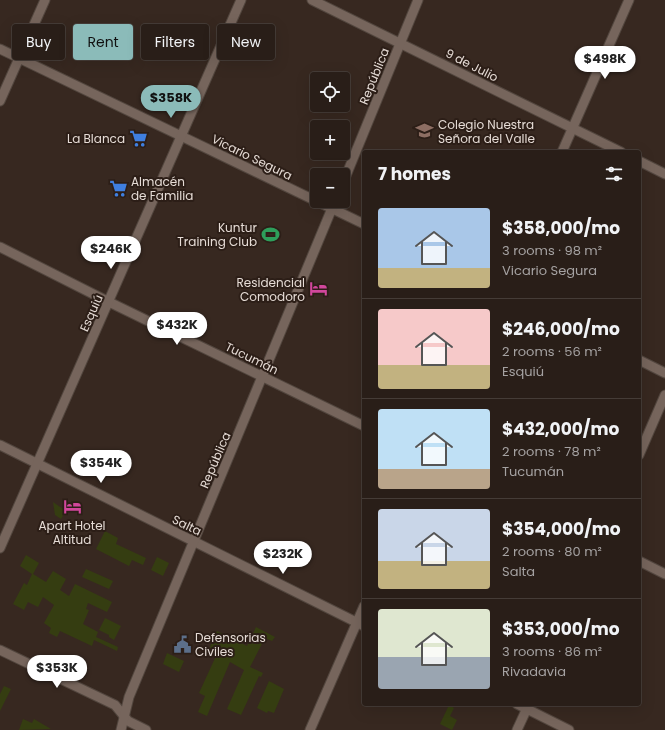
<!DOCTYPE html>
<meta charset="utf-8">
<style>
:root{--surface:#291e18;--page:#312721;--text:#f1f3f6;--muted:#a5a2a2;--line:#453c37;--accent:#8bbbb9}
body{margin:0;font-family:Poppins,sans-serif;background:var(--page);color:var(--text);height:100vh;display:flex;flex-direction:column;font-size:15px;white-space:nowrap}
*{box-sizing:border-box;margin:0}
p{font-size:13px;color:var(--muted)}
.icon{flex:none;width:22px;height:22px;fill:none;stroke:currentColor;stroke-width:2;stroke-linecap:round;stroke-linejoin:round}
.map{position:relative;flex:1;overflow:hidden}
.sheet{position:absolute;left:362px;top:150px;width:279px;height:556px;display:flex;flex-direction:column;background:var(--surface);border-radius:4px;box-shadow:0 4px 16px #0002,0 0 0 1px var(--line)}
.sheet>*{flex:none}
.top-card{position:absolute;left:12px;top:24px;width:290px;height:36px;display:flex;gap:8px}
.controls{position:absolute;left:310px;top:72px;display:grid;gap:8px}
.controls a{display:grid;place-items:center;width:40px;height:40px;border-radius:4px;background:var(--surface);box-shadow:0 4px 16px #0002,0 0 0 1px var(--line);font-size:20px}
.price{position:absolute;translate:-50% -34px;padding:0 9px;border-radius:14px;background:#fff;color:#222;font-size:13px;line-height:26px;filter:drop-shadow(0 1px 2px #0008)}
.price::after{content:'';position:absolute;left:50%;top:24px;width:12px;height:9px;margin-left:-6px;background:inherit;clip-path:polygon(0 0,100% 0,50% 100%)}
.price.current{background:var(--accent);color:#111}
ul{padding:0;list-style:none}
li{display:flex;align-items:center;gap:12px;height:100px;padding:0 16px}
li+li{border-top:1px solid var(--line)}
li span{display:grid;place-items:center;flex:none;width:112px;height:80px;border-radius:4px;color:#555}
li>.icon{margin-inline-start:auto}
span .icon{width:48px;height:48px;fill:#fffc;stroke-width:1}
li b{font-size:17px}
h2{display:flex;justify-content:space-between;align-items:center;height:48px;padding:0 16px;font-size:17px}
.chip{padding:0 14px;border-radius:4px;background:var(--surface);box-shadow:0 4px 16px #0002,0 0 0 1px var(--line);font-size:14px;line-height:36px}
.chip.current{background:var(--accent);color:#111}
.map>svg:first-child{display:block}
.green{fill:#353d11}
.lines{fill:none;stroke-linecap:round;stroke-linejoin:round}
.minor-casing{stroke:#52463e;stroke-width:11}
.minor{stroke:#76655c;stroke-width:9}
.labels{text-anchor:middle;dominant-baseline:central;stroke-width:4;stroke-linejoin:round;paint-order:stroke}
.street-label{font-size:12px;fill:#e6dcd6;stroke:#2c1e17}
.poi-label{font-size:12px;fill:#e6dcd6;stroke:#2c1e17;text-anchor:start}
</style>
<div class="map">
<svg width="665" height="730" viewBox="0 0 665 730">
<rect width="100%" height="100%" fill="#372820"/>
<g class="green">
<path d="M53,502L66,511L61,519L55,515Z"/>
<path d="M105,531L118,538L116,544L146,558L143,565L132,560L129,566L96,549Z"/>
<path d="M26,555L39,563L33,574L46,582L53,571L66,579L60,590L69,596L75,584L112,602L107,612L88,603L86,609L89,610L83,624L98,632L96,637L118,647L117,651L94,640L92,646L60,631L57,637L49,633L51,628L44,623L54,605L43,597L38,607L28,602L24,610L13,604L24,583L27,585L32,574L20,566Z"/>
<path d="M157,557L169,563L163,576L151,570Z"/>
<path d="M86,569L113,581L109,589L82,577Z"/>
<path d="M105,618L121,626L114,640L109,637V635L99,630Z"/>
<path d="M256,627L275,637L272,641L265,638L250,667L263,673L261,677L259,676L241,715L227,709L244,670L230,662L207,716L198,712L205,696L199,693L216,656L208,651L217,631L247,646Z"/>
<path d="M167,653L184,661L179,672L163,664Z"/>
<path d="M269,681L284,689L274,713L268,711L267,713L257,708Z"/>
<path d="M4,686L11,689L0,711V694Z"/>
<path d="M449,705L454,708L450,716L457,720L452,730L440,724Z"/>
<path d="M23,719L32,723L34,719L51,729L19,730Z"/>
</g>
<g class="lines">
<defs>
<g id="minor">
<path d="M312,0L621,152"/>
<path d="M0,49L364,224"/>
<path d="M0,101L45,0"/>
<path d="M562,152L629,0"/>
<path d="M639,161L665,174"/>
<path d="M343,183L418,0"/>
<path d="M0,247L109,302L364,426"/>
<path d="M639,360L665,373"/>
<path d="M0,445L364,626"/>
<path d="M639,455L665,395"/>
<path d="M0,548L241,0"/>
<path d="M639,561L665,574"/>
<path d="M0,650L115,705L128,721L146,730"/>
<path d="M517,704L569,730"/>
<path d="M121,730L129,697L335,201"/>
<path d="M310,730L364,606"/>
<path d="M517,730L529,704"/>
</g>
</defs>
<use href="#minor" class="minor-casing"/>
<use href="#minor" class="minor"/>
</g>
<defs>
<symbol id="school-bare" viewBox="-9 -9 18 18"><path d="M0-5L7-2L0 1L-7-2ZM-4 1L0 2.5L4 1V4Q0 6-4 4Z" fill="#8d6e63" stroke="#2c1e17" stroke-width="2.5" paint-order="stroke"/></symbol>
<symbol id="supermarket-bare" viewBox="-9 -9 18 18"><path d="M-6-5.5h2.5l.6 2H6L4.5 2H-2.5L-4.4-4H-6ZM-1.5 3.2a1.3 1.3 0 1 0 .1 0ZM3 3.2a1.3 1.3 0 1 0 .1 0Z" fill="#3f7fe0" stroke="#2c1e17" stroke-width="2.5" paint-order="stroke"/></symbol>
<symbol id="stadium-bare" viewBox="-9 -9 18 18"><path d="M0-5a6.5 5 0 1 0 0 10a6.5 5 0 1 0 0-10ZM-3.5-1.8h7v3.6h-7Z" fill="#2e9e5b" stroke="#2c1e17" stroke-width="2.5" paint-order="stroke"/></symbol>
<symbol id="hotel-bare" viewBox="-9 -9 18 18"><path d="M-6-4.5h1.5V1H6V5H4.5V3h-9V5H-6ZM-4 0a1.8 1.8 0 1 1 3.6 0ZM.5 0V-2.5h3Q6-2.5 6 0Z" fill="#d1479c" stroke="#2c1e17" stroke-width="2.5" paint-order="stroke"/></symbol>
<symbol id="civic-bare" viewBox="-9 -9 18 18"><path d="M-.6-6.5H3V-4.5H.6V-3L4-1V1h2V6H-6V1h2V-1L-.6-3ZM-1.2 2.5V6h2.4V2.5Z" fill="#5c6f8a" stroke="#2c1e17" stroke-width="2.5" paint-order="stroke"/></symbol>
</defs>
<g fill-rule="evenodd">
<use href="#school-bare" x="412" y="118" width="25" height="25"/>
<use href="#supermarket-bare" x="126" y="126" width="25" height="25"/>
<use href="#supermarket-bare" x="106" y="176" width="25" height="25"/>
<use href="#stadium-bare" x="258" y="222" width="25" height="25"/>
<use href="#hotel-bare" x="306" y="276" width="25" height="25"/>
<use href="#hotel-bare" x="60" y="494" width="25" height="25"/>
<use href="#civic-bare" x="170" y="632" width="25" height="25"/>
</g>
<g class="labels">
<g class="street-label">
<text transform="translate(472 65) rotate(27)">9 de Julio</text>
<text transform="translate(374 76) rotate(-68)">República</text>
<text transform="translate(252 157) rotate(26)">Vicario Segura</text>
<text transform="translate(91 313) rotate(-66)">Esquiú</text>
<text transform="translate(252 358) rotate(26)">Tucumán</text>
<text transform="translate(215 460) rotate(-67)">República</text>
<text transform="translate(187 525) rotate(26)">Salta</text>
</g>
<g class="poi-label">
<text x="438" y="124">Colegio Nuestra<tspan x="438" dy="14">Señora del Valle</tspan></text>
<text x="125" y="138" text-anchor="end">La Blanca</text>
<text x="131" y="181">Almacén<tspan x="131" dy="14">de Familia</tspan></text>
<text x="257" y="227" text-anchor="end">Kuntur<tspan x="257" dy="14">Training Club</tspan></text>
<text x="305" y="282" text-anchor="end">Residencial<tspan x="305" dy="14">Comodoro</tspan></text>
<text x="72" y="525" text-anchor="middle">Apart Hotel<tspan x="72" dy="14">Altitud</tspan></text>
<text x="195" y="637">Defensorias<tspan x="195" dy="14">Civiles</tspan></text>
</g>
</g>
</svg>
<div class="controls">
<a><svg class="icon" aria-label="locate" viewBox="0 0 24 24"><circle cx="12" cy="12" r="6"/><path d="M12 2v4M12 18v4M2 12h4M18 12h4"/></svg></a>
<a>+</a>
<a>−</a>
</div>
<b class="price" style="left:605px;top:80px">$498K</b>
<b class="price current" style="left:171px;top:119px">$358K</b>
<b class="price" style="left:111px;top:270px">$246K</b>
<b class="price" style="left:177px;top:346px">$432K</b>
<b class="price" style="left:101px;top:484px">$354K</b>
<b class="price" style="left:283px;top:575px">$232K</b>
<b class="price" style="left:57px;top:689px">$353K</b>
<div class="top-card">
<a class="chip">Buy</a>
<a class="chip current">Rent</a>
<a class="chip">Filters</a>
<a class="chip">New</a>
</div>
<section class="sheet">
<h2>7 homes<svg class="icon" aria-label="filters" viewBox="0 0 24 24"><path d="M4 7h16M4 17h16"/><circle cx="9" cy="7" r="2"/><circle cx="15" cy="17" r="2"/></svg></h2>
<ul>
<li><span style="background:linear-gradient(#a9c7e8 75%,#c2b280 0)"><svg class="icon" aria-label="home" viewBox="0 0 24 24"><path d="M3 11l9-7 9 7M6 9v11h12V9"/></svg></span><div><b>$358,000/mo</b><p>3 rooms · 98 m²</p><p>Vicario Segura</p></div></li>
<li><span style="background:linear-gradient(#f6c9c9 70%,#c2b280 0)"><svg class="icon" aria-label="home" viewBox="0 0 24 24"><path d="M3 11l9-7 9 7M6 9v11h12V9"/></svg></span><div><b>$246,000/mo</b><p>2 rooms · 56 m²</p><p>Esquiú</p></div></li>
<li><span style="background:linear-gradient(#bfe0f5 75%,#b9a48a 0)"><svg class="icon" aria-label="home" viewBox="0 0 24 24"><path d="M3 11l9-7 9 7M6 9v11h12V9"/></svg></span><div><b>$432,000/mo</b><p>2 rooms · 78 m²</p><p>Tucumán</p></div></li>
<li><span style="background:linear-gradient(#c9d6e8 65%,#c2b280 0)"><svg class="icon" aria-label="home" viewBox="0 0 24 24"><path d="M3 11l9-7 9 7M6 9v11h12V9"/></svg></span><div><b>$354,000/mo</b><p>2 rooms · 80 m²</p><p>Salta</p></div></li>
<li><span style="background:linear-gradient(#dfe7d0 60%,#9aa5b1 0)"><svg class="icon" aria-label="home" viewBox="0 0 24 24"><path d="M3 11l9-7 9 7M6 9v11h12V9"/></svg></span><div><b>$353,000/mo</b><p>3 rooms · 86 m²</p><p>Rivadavia</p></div></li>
</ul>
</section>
</div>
